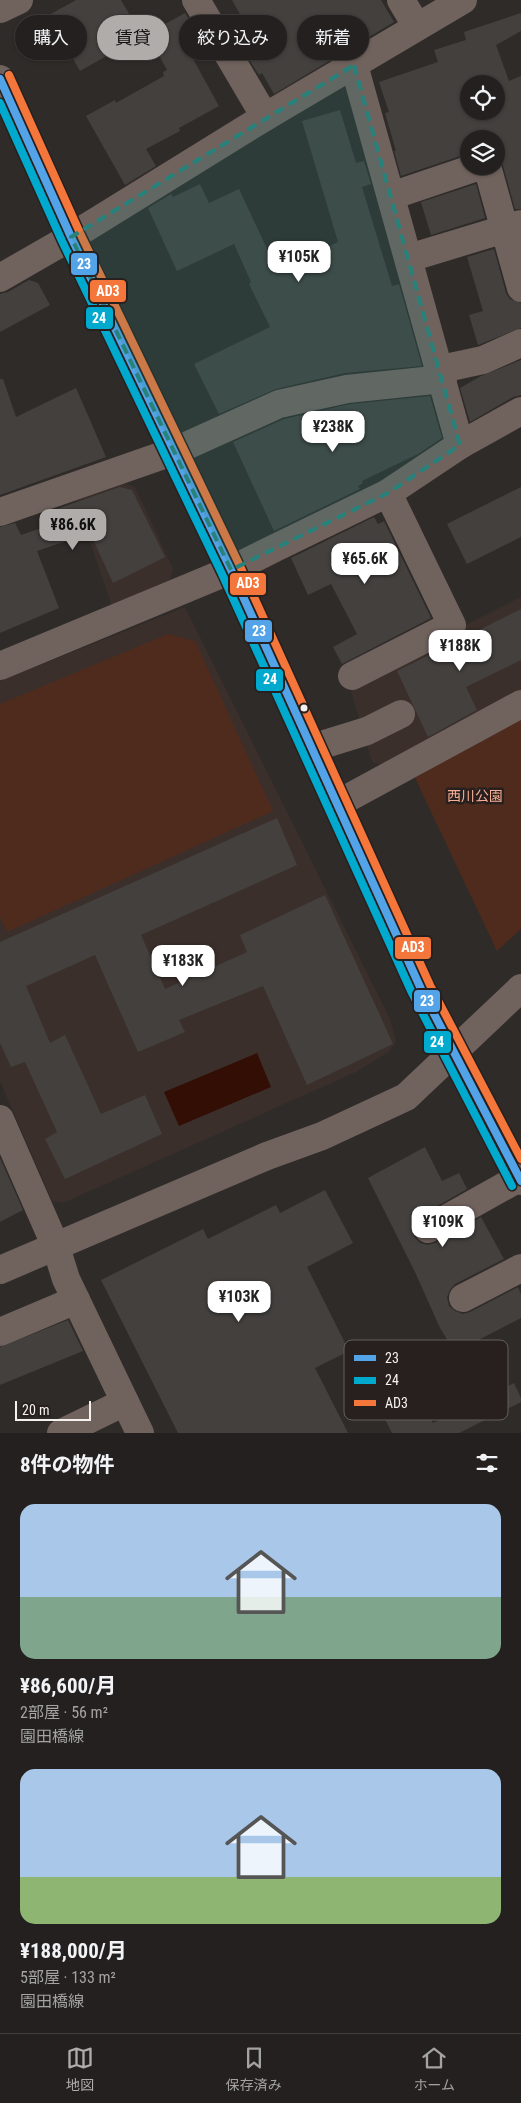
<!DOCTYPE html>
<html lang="ja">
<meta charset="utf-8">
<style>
:root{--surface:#23201f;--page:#2f2d2c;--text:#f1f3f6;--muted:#a3a3a4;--line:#403e3d;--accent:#b0acaa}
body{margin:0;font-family:"Roboto Condensed","Noto Sans JP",sans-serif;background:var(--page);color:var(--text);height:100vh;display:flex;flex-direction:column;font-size:19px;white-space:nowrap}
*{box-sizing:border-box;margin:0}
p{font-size:16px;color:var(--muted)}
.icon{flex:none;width:28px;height:28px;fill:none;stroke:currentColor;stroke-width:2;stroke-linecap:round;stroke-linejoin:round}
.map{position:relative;height:1433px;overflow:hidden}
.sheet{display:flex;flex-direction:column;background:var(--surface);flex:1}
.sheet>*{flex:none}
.banner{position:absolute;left:15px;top:15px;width:491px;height:45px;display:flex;gap:10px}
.buttons{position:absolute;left:460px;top:75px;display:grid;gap:10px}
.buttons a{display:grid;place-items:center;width:45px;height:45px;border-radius:50%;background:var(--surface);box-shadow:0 1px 4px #0004,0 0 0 1px var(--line);font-size:25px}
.scale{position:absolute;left:15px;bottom:12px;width:76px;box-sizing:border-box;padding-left:5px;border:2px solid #f5f1ef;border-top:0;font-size:14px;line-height:18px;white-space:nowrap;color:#f5f1ef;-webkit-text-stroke:4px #27201e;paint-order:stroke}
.price{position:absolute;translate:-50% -42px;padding:0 11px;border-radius:10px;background:#fff;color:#222;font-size:16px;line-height:32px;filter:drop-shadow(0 1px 2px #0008)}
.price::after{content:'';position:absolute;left:50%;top:30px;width:15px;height:11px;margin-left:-8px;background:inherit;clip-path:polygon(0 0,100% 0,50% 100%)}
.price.on{background:var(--accent);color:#111}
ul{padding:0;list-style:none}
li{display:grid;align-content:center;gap:10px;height:265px;padding:0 20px}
li span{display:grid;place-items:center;height:155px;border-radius:15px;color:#555}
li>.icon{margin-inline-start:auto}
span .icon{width:90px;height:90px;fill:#fffc;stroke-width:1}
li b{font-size:21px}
h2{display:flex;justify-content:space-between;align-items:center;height:60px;padding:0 20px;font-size:21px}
.pill{padding:0 18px;border-radius:22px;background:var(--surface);box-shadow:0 1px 4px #0004,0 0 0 1px var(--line);font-size:18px;line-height:45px}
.pill.on{background:var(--accent);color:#111}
.menu{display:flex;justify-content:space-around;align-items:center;height:70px;border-top:1px solid var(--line);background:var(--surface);font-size:14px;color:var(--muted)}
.menu a{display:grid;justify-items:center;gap:2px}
.menu .on{color:var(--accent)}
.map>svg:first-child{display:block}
.built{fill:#3b2f2b}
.green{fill:#4f2b1d}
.water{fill:#330e04}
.building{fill:#43403e;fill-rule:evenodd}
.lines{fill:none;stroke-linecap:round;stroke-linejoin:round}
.minor{stroke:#70625d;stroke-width:28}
.bus-1-casing{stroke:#27201e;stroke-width:11}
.bus-2-casing{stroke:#27201e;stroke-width:11}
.bus-3-casing{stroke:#27201e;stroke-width:11}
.bus-1{stroke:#53a3e8;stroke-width:8}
.bus-2{stroke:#00a9ce;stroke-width:8}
.bus-3{stroke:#f5763a;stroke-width:8}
.marked{fill:#26827b;fill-opacity:0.2;stroke:#26827b;stroke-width:4;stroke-dasharray:10 6;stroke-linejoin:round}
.bus-dot{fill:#f5f1ef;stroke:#27201e;stroke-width:2}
.labels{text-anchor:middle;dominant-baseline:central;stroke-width:5;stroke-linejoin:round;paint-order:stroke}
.park-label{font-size:14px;fill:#f7ad93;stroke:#27201e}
.key{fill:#27201e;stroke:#655f5d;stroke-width:1}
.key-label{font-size:14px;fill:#f5f1ef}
.line-badge{stroke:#27201e;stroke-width:2}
.badge-label{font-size:14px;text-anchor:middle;font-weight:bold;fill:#fff}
</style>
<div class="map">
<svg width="521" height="1433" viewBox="0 0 521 1433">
<rect width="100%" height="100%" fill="#2f2b29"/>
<g class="built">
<path d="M123,483L135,487L173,569L169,582L112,606L76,501Z"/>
<path d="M521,597V694L386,767L372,762L351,691L355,681Z"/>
<path d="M185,607L390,1019L396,1041L389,1052L356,1072L63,1203L52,1201L0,1081V681Z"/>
</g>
<g class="green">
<path d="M168,634L195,641L273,811L7,932L0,917V704Z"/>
<path d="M521,714V929L497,951L415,778Z"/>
</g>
<path class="water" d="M257,1053L271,1087L179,1126L164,1092Z"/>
<g class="building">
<path d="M76,0H121L142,36L80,71L49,15Z"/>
<path d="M232,0H381L394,22L274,94L262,73L259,75L248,58L261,51Z"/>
<path d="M185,13L203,42L188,50L219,106L179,128L180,131L146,149L156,166L125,185L86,116L115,100L116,103L164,76L163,72L167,70L147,34Z"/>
<path d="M521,13V31L496,45L509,81L521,76V209H515L502,162L496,154V139H469V153L401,176L394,151H396L385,113L389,112L379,82L438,62L434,50L466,40L464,32ZM469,84H496V111H469Z"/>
<path d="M340,110L356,163L364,161L371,184L362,187L392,286L399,284L422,366L345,373L276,389L219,414L194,364L270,327L249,284L251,282L234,244L177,271L148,208L171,194L173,197L200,184L209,203L239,189L277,270L338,242L302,121Z"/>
<path d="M476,184L485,218L431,235L421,202Z"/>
<path d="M494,249L506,293L510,299L521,303V328L478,345L469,315L483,311L467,257Z"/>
<path d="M29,280L38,283L50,305L0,332V294L8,292Z"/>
<path d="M521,360V395L513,397L470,422L460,388L481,376Z"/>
<path d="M0,379H3L16,417L76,388L106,457L0,495Z"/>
<path d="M430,396L442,438L418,454L362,481L363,483L358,486L360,489L274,531L233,442L284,419L350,404Z"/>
<path d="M120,487L132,490L165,557L113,583L90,533L37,551L59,608L0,633V527L15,523L21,535L56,523L51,511Z"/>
<path d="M521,487V537L467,564L447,524Z"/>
<path d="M374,517L378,524L384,521L431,618L342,664L333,647L357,634L331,584L308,595L291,558Z"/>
<path d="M521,609V660L466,687L477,710L428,737L397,671Z"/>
<path d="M277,818L297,865L141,935L165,989L247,952L240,935L325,895L393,1044L307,1085L263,986L179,1020L185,1032L138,1052L95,955L26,986L50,1043L65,1035L101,1114L145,1095L162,1134L65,1179L45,1139L57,1132L25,1062L11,1067L0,1043V942Z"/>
<path d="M425,1147L442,1181L459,1173L467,1189L420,1216L414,1221L412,1228L415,1237L420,1243L428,1245L435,1243L481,1217L504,1259L455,1284L450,1290L447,1297L449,1306L455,1311L463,1314L470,1312L518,1287L521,1294V1318L459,1350L456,1343L451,1346L440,1328L415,1272L368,1178Z"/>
<path d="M0,1158L23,1210L0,1222Z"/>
<path d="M325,1190L353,1243L307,1267L349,1351L315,1368L348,1433H178L101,1280L203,1229L208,1239L276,1205L280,1213Z"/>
<path d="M68,1320L83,1351L0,1385V1347Z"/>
<path d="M406,1369L433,1423L514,1383L521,1398V1402L459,1433H392L369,1388Z"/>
</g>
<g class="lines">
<g class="minor">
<path d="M196,0L265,117"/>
<path d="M401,0L417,27"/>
<path d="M0,9L19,0"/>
<path d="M354,65L460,445"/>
<path d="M0,79L71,237L231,570L421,989L521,1181"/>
<path d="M487,166L521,288"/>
<path d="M391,196L480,166"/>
<path d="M409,258L521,224"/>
<path d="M0,278L71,237L265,117L463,0"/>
<path d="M441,369L483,360L521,343"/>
<path d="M0,512L175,451L279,404L347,389L443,379"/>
<path d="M0,666L231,570L275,548L388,493L460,445L521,411"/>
<path d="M352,676L452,625L388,493"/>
<path d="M312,748L367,731L401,714"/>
<path d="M337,804L521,704"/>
<path d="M0,1119L56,1247L66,1279L125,1402"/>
<path d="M428,1229L519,1178"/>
<path d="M0,1270L267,1156L322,1136L406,1097L521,988"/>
<path d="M463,1298L521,1268"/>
<path d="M0,1332L76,1300"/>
<path d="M61,1433L125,1402L140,1433"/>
</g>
<defs>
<path id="bus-1" d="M0,79L71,237L231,570L421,989L521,1181"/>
<path id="bus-2" d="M0,103L62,241L222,574L412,993L512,1186"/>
<path id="bus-3" d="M9,75L80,233L240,566L430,985L521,1159"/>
</defs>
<use href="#bus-1" class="bus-1-casing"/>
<use href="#bus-2" class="bus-2-casing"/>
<use href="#bus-3" class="bus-3-casing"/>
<use href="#bus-1" class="bus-1"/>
<use href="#bus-2" class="bus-2"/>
<use href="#bus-3" class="bus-3"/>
</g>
<path class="marked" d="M354,65L460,445L388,493L231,570L71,237Z"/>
<circle class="bus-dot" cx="304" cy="708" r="4.5"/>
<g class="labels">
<g class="park-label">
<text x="475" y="796">西川公園</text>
</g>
</g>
<rect x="344" y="1340" width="164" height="80" rx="8" class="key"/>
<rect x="354" y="1355" width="22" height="6" fill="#53a3e8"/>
<rect x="354" y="1377" width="22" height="7" fill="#00a9ce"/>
<rect x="354" y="1400" width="22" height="6" fill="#f5763a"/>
<g class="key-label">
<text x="385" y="1363">23</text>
<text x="385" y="1385">24</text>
<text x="385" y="1408">AD3</text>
</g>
<g class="line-badge">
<rect x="70" y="252" width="28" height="24" rx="5" fill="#53a3e8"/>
<rect x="89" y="279" width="38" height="24" rx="5" fill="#f5763a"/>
<rect x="85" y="306" width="29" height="24" rx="5" fill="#00a9ce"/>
<rect x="229" y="572" width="38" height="24" rx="5" fill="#f5763a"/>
<rect x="244" y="619" width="29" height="24" rx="5" fill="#53a3e8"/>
<rect x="255" y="668" width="29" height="24" rx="5" fill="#00a9ce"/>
<rect x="394" y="936" width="38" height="24" rx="5" fill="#f5763a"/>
<rect x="413" y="989" width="28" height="24" rx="5" fill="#53a3e8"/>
<rect x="423" y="1030" width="29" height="24" rx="5" fill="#00a9ce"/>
</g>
<g class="badge-label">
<text x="84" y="269">23</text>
<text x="108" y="296">AD3</text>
<text x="99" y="323">24</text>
<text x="248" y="588">AD3</text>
<text x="259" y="636">23</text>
<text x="270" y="684">24</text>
<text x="413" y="952">AD3</text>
<text x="427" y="1006">23</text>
<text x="437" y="1047">24</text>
</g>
</svg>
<div class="buttons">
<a><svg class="icon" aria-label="locate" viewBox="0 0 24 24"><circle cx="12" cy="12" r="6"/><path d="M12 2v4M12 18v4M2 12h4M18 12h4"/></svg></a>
<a><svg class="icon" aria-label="layers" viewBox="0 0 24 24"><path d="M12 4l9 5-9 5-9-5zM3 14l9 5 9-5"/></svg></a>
</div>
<div class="scale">20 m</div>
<b class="price" style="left:299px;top:283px">¥105K</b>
<b class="price" style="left:333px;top:453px">¥238K</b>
<b class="price on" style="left:73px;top:551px">¥86.6K</b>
<b class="price" style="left:365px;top:585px">¥65.6K</b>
<b class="price" style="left:460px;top:672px">¥188K</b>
<b class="price" style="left:183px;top:987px">¥183K</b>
<b class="price" style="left:443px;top:1248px">¥109K</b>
<b class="price" style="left:239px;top:1323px">¥103K</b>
<div class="banner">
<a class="pill">購入</a>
<a class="pill on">賃貸</a>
<a class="pill">絞り込み</a>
<a class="pill">新着</a>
</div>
</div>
<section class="sheet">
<h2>8件の物件<svg class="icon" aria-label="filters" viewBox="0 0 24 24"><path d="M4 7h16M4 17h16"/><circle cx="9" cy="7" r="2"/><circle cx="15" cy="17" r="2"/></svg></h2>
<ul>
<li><span style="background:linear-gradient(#a9c7e8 60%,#7fa58c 0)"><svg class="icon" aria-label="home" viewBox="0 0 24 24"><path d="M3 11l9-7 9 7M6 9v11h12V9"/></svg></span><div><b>¥86,600/月</b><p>2部屋 · 56 m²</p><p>園田橋線</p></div></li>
<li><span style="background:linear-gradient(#a9c7e8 70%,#8fb573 0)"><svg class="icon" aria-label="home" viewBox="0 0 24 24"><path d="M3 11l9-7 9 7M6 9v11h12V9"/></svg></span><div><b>¥188,000/月</b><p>5部屋 · 133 m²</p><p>園田橋線</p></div></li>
</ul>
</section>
<nav class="menu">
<a class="on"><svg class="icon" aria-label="map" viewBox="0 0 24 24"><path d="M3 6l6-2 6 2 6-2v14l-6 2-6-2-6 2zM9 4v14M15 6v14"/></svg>地図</a>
<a><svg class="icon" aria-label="saved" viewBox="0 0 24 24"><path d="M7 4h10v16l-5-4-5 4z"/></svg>保存済み</a>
<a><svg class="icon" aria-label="home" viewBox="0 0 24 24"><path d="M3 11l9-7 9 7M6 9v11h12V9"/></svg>ホーム</a>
</nav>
